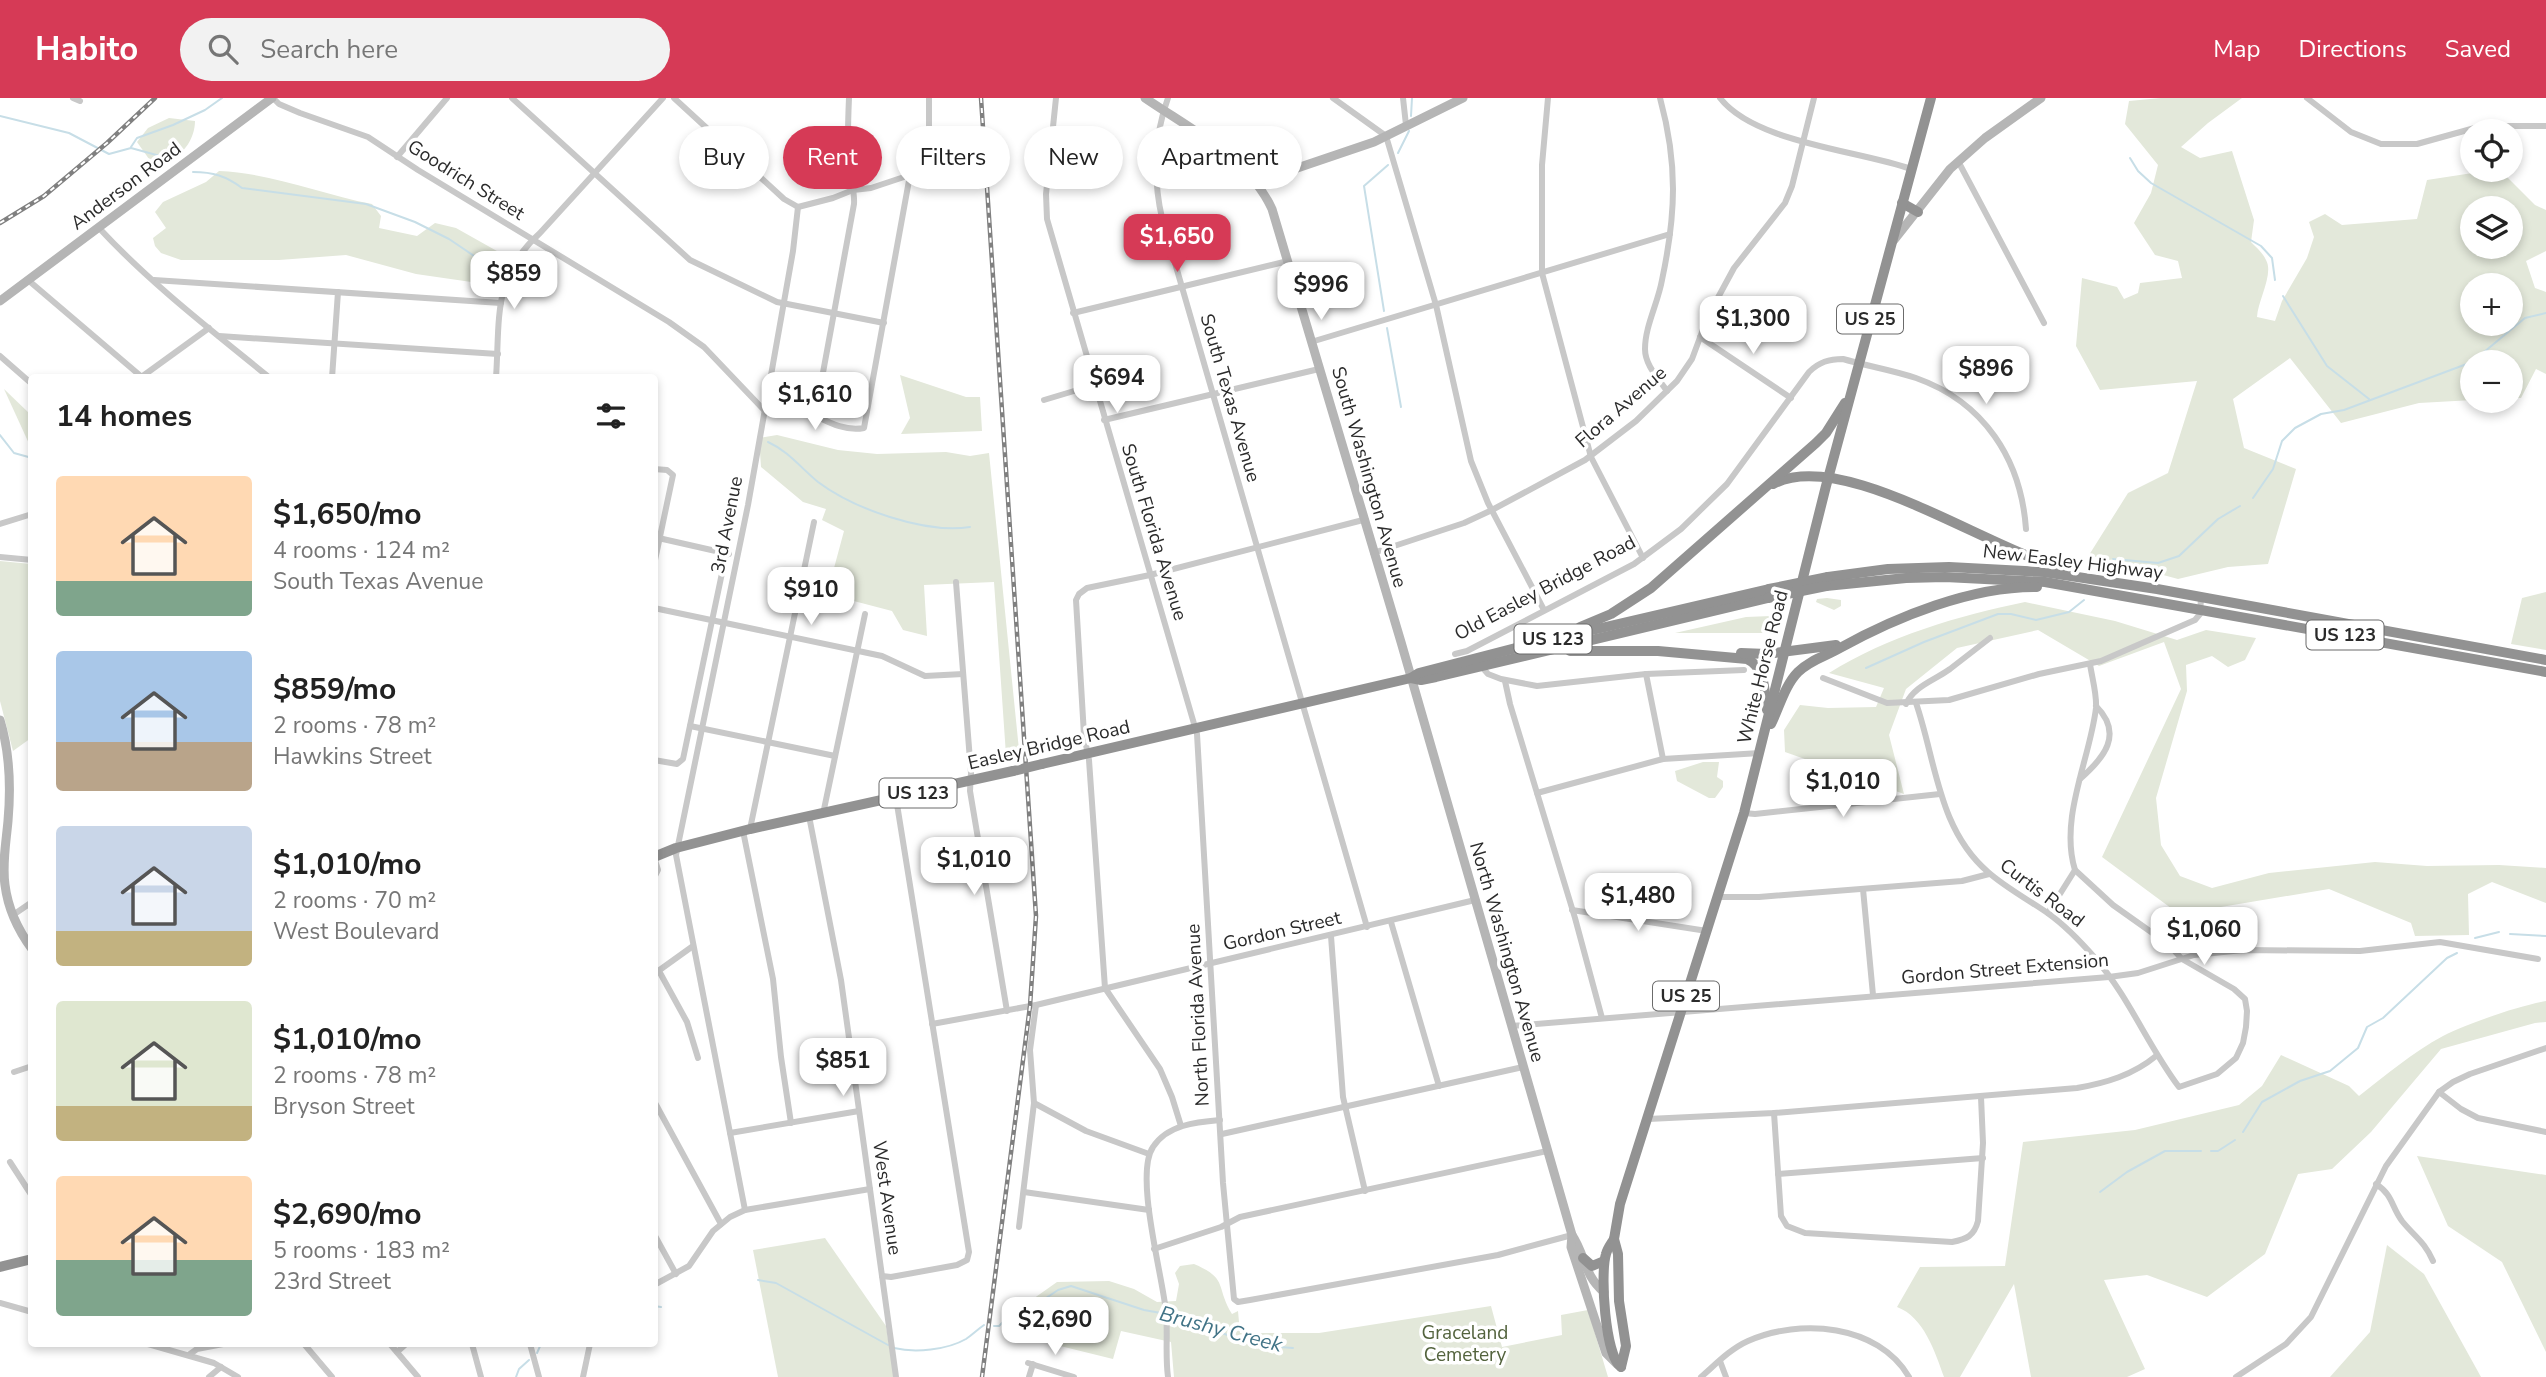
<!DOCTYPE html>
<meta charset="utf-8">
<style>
:root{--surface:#fff;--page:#f2f2f2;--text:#222;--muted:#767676;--accent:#d63a56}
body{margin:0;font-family:"Nunito Sans",sans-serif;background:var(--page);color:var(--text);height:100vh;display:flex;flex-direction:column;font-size:26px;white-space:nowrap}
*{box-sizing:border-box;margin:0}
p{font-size:23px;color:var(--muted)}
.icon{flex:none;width:38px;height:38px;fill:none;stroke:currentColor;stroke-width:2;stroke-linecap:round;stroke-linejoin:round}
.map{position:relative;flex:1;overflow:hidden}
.panel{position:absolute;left:28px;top:276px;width:630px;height:973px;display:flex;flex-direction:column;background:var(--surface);border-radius:7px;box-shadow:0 4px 10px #0003}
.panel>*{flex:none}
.top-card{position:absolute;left:679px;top:28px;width:665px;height:63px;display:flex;gap:14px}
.tools{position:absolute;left:2460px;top:21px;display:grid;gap:14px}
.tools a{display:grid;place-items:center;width:63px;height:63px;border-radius:50%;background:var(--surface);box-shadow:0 4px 10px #0003;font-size:35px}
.price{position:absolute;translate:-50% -60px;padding:0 16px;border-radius:14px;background:#fff;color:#222;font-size:23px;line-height:46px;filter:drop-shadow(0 2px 4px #0008)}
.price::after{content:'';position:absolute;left:50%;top:42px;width:21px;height:16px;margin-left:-10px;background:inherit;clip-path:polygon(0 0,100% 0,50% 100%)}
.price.selected{background:var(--accent);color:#fff}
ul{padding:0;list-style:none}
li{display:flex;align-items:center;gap:21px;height:175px;padding:0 28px}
li span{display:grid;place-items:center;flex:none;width:196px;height:140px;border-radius:7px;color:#555}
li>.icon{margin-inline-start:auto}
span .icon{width:84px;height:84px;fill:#fffc;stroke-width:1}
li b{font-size:30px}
h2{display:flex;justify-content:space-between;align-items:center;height:84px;padding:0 28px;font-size:30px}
.tag{padding:0 24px;border-radius:32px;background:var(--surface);box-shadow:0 4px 10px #0003;font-size:24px;line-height:63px}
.tag.selected{background:var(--accent);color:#fff}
header{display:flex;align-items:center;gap:42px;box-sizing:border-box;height:98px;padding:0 35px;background:var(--accent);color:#fff}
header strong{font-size:33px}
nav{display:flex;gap:38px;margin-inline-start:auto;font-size:24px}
.search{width:490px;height:63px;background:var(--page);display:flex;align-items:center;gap:18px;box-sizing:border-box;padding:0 24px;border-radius:38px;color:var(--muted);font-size:26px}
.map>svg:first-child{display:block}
.green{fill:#e3e8da;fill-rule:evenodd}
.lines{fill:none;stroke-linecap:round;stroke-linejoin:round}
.stream{stroke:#c7dee7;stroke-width:2}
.street{stroke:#c8c8c8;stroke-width:6}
.secondary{stroke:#b5b5b5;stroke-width:9}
.highway{stroke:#929292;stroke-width:10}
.rail-casing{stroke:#808080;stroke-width:4.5}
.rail{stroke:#fff;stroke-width:2;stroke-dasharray:5;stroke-linecap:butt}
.highway-bridge{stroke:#929292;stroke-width:10}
.labels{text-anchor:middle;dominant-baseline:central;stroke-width:7;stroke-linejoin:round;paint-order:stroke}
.shield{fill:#fff;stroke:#6b6b6b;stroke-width:2}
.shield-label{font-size:18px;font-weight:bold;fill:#2b2b2b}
.street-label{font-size:19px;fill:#2b2b2b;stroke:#fff}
.park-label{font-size:19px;fill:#53633d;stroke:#fff}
.water-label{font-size:21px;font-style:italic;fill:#417386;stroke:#fff}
</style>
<header>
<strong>Habito</strong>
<div class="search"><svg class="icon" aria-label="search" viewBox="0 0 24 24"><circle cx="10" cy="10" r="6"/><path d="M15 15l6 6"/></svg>Search here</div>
<nav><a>Map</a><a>Directions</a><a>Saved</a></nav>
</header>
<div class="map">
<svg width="2546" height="1279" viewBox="0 0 2546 1279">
<rect width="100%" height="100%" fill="#fff"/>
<g class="green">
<path d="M2161,0H2242L2208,25L2181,49L2200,60L2232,53L2254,122L2251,144C2256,149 2263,155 2266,162C2274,176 2258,202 2257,219L2275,223L2282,203L2307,160L2314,139L2309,124L2325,116L2342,127L2417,121L2427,82L2492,72H2500L2535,107L2546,112V153L2526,163L2535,190L2546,194V276L2536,271L2521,300H2511V264H2473V302L2419,305L2341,325L2290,260L2233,301L2244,350L2296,371L2268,466L2228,469L2178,481L2089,457L2128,395L2168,375L2197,283L2100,292L2076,248L2082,180L2117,189L2124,201L2138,195L2140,185L2182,180L2178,163L2155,157L2134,125L2151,95L2158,67L2125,26L2129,3ZM2473,110H2511V149H2473ZM2473,187H2511V226H2473Z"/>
<path d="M169,20L195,23C195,40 184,57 167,63C162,64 154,62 149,61L137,44L148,30Z"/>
<path d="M219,73C271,75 321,96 372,106L381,118L379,130L417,138L435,125L456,130L504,157L508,165L509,172L492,187L416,176L346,157L279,162H181L161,155L155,148L153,140L166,130L155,114L163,104L206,84Z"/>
<path d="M900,277L966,299H980L982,333L901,336L910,320Z"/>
<path d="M4,291L31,317V350Z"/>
<path d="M777,337L838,352L877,356L946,354L970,358L989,355L1019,652L1006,657L994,484L924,487L927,538L903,532L892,513L827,496L844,433L822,422L826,411L803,404L761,369L759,340Z"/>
<path d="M0,463L31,466V640L13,653L0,603Z"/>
<path d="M2546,494V552L2511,546L2522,500Z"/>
<path d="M1827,500L1841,502V508L1834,512L1816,504L1817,501Z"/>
<path d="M2025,504L2115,523L2177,542L2206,532L2256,540L2245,562L2228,569L2212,558L2186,567L2187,593L2156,700L2161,747L2180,778L2212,790L2269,775L2375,764L2427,768L2499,767L2546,770V805L2492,784L2468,796L2469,837L2415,838L2411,825L2329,791L2209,811L2183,819L2102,759L2181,591L2164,544L2099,568L2038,532L1957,550L1906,591L1889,637L1904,696L1785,654L1784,632L1800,607L1828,610L1876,609L1884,590L1829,575C1888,538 1958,518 2025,504Z"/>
<path d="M1771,518L1763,535H1675L1746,519Z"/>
<path d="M1703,664H1719L1717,679L1723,683V689L1715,700H1709L1677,683L1675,673Z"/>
<path d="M2546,903V924L2535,925L2441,951L2371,1034L2332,1071L2298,1076L2265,1156L2207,1199L2147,1177L2104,1182L2145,1271L2127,1279H2031L2014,1186L1960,1279H1944C1935,1254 1924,1219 1897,1209L1920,1169L2005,1168L2023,1044L2135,1032L2239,1007L2262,988L2281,957L2349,988L2359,998C2386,977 2413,954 2443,938C2469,925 2518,908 2546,903Z"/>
<path d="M2417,1058L2546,1077V1254L2502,1164L2448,1128Z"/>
<path d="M825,1140L886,1228L894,1279H778L753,1152Z"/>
<path d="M2387,1147L2424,1176L2481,1279H2330L2370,1234Z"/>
<path d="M1194,1166C1229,1181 1215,1188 1232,1216L1238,1213L1240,1235H1319L1491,1208L1502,1249L1562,1237L1561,1217L1588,1212L1608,1279H1174L1171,1244L1121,1233L1113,1261L1044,1244L1020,1224L1023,1208L1057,1184L1109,1183L1134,1191L1157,1204L1176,1203L1179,1186L1175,1175L1180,1168Z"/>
</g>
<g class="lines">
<g class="stream">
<path d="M0,18L69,35L109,56L131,50L171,61"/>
<path d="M1411,18L1412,0"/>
<path d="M131,49L137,40L173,27L205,12L222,0"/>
<path d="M1398,55L1409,33"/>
<path d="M2130,60L2138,73L2151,85L2261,148L2272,160L2275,182"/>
<path d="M193,74C213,74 226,78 242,90L366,106L415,124L449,141L489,168"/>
<path d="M2283,198L2327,268L2369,301"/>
<path d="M1384,213L1364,88L1388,67"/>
<path d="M1387,230L1401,309"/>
<path d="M0,337L14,355L32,360"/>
<path d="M768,344C788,353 801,370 818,384C854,411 925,436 970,429"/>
<path d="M2253,400L2273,371L2282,343L2295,330L2321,316L2344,312L2472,264L2525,220L2546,215"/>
<path d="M2113,461L2158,465L2179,458L2218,421L2240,408"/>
<path d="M1866,570L1924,544L1998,516H2011L2036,522L2069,514L2084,502"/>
<path d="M2510,836L2546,838"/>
<path d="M2475,840L2499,834"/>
<path d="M2243,1034L2262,1004L2300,983L2330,973L2358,950L2367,929L2383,920L2447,860L2457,855"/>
<path d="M2211,1053H2218L2235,1042"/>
<path d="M2100,1094L2127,1074L2165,1053H2201"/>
<path d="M758,1182L776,1185L888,1247"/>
<path d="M654,1208L661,1209"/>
<path d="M994,1228H999L1007,1220L1018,1219L1058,1192L1071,1188L1144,1212L1172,1217L1233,1239L1265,1248L1293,1250"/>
<path d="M894,1250C915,1255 947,1252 966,1241C972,1237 978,1231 984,1227"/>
<path d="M537,1255L541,1246"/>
<path d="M516,1279L519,1271L529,1262"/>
</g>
<g class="street">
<path d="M73,0L80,3"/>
<path d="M273,0L279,6L300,15L368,39L418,72L669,224L704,249L764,312"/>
<path d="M512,0L690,162L777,204L884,225"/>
<path d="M674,0L784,101L798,109"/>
<path d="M1056,0L1046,96L1047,121L1197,636L1223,1085L1234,1201L1238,1204L1250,1202L1498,1157L1572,1137"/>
<path d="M1168,0C1154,38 1153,81 1162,120L1367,829"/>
<path d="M1333,0L1386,38L1436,207L1471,363L1488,405L1544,512"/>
<path d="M1403,0L1406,27"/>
<path d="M1548,0L1542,67V175L1591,359L1643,460"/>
<path d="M1660,0C1678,66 1676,116 1662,182C1658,205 1645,228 1645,251C1645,267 1658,280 1667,293"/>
<path d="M1720,0C1755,45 1857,52 1911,71"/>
<path d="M2307,0L2351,34L2381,46H2417L2482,28H2546"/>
<path d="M397,59L447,0"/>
<path d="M1958,63L2044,225"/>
<path d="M798,109L833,100L853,92L871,90L910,77L924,69L929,56V0"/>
<path d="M99,130C150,185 211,232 270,280"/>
<path d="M28,182L143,280"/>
<path d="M154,182L501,205"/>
<path d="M1073,215L1288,163"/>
<path d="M219,238L498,256"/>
<path d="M1700,239L1791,300"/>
<path d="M1311,244L1670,136"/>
<path d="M0,258L32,286"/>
<path d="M140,280L209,230"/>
<path d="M332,280L338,194"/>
<path d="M496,280C500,221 492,178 540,135L663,0"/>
<path d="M767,302C776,304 786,306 795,309C817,316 839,335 864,330L910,77"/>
<path d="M1044,302L1094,287"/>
<path d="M815,318L854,106C855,93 850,80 849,67C847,45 848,23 849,0"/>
<path d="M1104,322L1319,271"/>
<path d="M654,371L667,372L673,377L654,467"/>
<path d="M0,426L32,416"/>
<path d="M654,439L729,456"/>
<path d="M1373,455L1464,425L1492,412L1585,362L1636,323L1677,283L1692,261L1708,218L1734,170L1785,105L1792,88L1814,0"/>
<path d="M0,459L32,462"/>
<path d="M956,484L971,675L970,693L1007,913"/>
<path d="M654,510L882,558L925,578L963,576"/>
<path d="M1455,556L1467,553L1634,466L1681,431L1727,386L1809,274C1819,264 1829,261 1843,261C1867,268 1892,272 1916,280C1984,304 2021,361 2026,431"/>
<path d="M1481,568L1488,576L1501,581L1537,588L1646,576L1744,572"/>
<path d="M1646,576L1663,661"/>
<path d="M1823,580L1887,605L1949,602L2039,576L2101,563L2195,522L2200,516L2201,500"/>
<path d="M1505,583L1510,606L1575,820L1602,920"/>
<path d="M1916,605C1936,663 1938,731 1988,774C2006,790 2029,802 2049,816C2067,829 2081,844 2095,860C2129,899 2148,948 2179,989L2217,976L2236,960L2243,945L2246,929L2247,913L2245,901L2234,891L2182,861L2168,846L2113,807L2075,772"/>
<path d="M1906,606C1914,588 1935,582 1950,571C1963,561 1977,550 1990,540"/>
<path d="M690,628L835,658"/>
<path d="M654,662L677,666L683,661L726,456"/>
<path d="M2080,681C2104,660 2124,636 2096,608"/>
<path d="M1537,695L1663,661L1760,655"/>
<path d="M1744,715L1755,716L1940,696"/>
<path d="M823,716L865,516"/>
<path d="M809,718L841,882L896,1279"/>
<path d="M750,731L814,424"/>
<path d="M743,733L773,881L781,959L791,1025"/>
<path d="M654,759L658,772L654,780"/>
<path d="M1863,791L1873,897"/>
<path d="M1718,799H1759L1962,783L1989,776"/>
<path d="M1572,812L1707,833"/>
<path d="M2048,815L2075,772C2059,720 2090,661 2096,610C2097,596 2092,580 2090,566"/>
<path d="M13,817L32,804"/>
<path d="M1391,824L1439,988"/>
<path d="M1331,838L1343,999L1365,1093"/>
<path d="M659,873L687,924L698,960"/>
<path d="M654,876L693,848"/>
<path d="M1036,907L1030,952L1034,1005L1086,1033L1149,1056"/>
<path d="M932,926L1036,907L1475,802"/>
<path d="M1512,928L2109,879L2138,875L2194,857L2243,852L2360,853L2440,844L2538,861"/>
<path d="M14,974L32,968"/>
<path d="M2439,994L2461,1011L2478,1020L2546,1034"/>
<path d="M654,1003L721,1126"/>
<path d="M1774,1015L1781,1118L1787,1128L1805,1135L1952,1144C1967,1141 1974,1138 1978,1123L1983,1045L1981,999"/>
<path d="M1648,1021L1774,1015L2077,990C2106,985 2133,977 2156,958"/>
<path d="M1181,1028L1172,999L1160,971L1105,890L1089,662L1084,637L1076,502L1079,496L1087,490L1150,477L1363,422"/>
<path d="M730,1035L859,1013"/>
<path d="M1222,1036L1523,969"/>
<path d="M10,1064L32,1098"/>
<path d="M1778,1076L1983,1060"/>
<path d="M2376,1086C2393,1097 2391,1108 2402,1123C2414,1138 2425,1144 2433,1163"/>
<path d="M1024,1094L1149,1112"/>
<path d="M745,1112L676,757L748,407L793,153L798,109"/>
<path d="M1019,1129L1034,1005"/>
<path d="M654,1136L676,1176"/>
<path d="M1154,1151L1221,1129L1240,1119L1547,1053"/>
<path d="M882,1178L891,1179L957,1167L967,1162L969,1154L896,700"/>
<path d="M654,1187L689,1168L713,1133L730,1119L745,1112L870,1091"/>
<path d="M0,1205L32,1214"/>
<path d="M148,1246L214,1265L238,1279"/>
<path d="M304,1246L332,1279"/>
<path d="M390,1246L418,1279"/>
<path d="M472,1246L481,1279"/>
<path d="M530,1246L539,1279"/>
<path d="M397,1254L406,1246"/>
<path d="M190,1256L197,1251L223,1246"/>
<path d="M1720,1263L1726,1279"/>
<path d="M1028,1265L1074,1279"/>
<path d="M209,1279L221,1269"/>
<path d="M583,1279L590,1246"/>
<path d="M1029,1279L1033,1266"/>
<path d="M1168,1279C1165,1257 1168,1236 1166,1214C1163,1179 1134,1077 1153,1049C1167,1027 1196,1024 1220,1022"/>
<path d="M1701,1279C1715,1267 1730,1251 1748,1243C1800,1220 1878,1226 1909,1279"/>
<path d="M2236,1279L2286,1246L2311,1219L2386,1068L2439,994L2453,984L2470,976L2546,950"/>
</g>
<g class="secondary">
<path d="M1145,0C1190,31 1249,60 1272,111L1401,544L1572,1137C1586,1158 1583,1176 1604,1194"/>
<path d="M1256,84L1374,44L1463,0"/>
<path d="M1894,142L1950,71L1985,40L2041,0"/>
<path d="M0,203L272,0"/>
<path d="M0,622C10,655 11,689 8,723C6,745 2,766 5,787C8,811 18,832 32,851"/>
<path d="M1572,1137L1571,1149L1606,1255L1617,1266"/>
</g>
<g class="highway">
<path d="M1902,105L1918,114"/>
<path d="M1773,386C1844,349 1991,454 2067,471"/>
<path d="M1828,479L1888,471L1949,469L2044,474L2157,491L2546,562"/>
<path d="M1826,488L1906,480L1945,479L2045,484L2546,574"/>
<path d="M1580,529L1611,516L1651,490L1816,345L1826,335L1845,305"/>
<path d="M1570,553H1658L1747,561C1766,570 1764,593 1767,612"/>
<path d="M1741,555L1767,556L1836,547"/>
<path d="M1411,580L1421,582L1436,579L1768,500"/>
<path d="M1771,626C1779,610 1785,587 1798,574C1810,562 1826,558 1840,550C1896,519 1972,488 2037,489"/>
<path d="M1042,666L1411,580L1419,575L1528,547L1769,491"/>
<path d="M654,759L676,750L750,731L1013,673"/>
<path d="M1614,1141C1611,1146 1607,1151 1606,1156C1600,1175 1605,1258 1621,1269"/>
<path d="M1583,1160L1592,1168L1604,1163"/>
<path d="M0,1169L32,1161"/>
<path d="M1621,1269L1626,1248L1619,1203L1618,1156L1614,1141L1620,1106L1744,715L1826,388L1931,0"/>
</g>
<defs>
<g id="rail">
<path d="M981,0L1036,818L1030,908L982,1279"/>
<path d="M0,125L44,98L107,45L155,0"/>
</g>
</defs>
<use href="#rail" class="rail-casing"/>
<use href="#rail" class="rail"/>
<g class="highway-bridge">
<path d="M1769,491L1828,479"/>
<path d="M1768,500L1826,488"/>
<path d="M1013,673L1042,666"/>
</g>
</g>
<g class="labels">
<g class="shield">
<rect x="1837" y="206.5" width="66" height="29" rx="5"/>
<rect x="2306.5" y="522.5" width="77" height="29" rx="5"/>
<rect x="1514.5" y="526.5" width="77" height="29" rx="5"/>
<rect x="879.5" y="680.5" width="77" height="29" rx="5"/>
<rect x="1653" y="883.5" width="66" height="29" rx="5"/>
</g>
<g class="shield-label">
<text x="1870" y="221">US 25</text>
<text x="2345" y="537">US 123</text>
<text x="1553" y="541">US 123</text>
<text x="918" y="695">US 123</text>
<text x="1686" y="898">US 25</text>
</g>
<g class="street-label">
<text transform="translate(466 82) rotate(32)">Goodrich Street</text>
<text transform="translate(126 88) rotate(-37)">Anderson Road</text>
<text transform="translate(1230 300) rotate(74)">South Texas Avenue</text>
<text transform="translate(1621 309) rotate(-41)">Flora Avenue</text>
<text transform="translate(1369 379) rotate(74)">South Washington Avenue</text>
<text transform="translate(727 427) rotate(-79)">3rd Avenue</text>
<text transform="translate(1154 434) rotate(73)">South Florida Avenue</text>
<text transform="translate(2073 464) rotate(7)">New Easley Highway</text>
<text transform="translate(1545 490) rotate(-28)">Old Easley Bridge Road</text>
<text transform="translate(1763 569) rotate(-76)">White Horse Road</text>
<text transform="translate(1049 647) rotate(-13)">Easley Bridge Road</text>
<text transform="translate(2042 795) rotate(37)">Curtis Road</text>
<text transform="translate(1282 833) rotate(-13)">Gordon Street</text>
<text transform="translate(1507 854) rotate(74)">North Washington Avenue</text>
<text transform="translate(2005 871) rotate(-5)">Gordon Street Extension</text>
<text transform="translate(1198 917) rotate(-93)">North Florida Avenue</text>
<text transform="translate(887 1100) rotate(82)">West Avenue</text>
</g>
<g class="park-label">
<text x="1465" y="1235">Graceland<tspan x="1465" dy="22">Cemetery</tspan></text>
</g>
<g class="water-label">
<text transform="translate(1221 1231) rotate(15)">Brushy Creek</text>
</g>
</g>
</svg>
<div class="tools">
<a><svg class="icon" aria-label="locate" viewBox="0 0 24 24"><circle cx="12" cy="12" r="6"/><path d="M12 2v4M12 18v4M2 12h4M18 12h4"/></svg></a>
<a><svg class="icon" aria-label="layers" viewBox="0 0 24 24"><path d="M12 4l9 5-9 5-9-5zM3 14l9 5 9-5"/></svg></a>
<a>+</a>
<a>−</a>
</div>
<b class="price selected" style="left:1177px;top:176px">$1,650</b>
<b class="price" style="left:514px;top:213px">$859</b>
<b class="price" style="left:1321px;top:224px">$996</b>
<b class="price" style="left:1753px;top:258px">$1,300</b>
<b class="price" style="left:1986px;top:308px">$896</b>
<b class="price" style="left:1117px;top:317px">$694</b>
<b class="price" style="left:815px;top:334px">$1,610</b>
<b class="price" style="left:811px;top:529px">$910</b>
<b class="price" style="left:1843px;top:721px">$1,010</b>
<b class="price" style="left:974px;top:799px">$1,010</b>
<b class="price" style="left:1638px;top:835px">$1,480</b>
<b class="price" style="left:2204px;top:869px">$1,060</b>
<b class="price" style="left:843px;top:1000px">$851</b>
<b class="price" style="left:1055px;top:1259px">$2,690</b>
<div class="top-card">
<a class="tag">Buy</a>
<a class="tag selected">Rent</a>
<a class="tag">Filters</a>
<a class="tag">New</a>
<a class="tag">Apartment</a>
</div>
<section class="panel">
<h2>14 homes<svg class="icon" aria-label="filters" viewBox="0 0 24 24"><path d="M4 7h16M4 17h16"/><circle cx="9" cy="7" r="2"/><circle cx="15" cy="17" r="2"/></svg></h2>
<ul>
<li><span style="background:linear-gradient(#ffd9b3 75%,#7fa58c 0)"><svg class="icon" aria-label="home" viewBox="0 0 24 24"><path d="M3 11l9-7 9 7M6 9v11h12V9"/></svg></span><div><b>$1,650/mo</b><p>4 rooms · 124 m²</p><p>South Texas Avenue</p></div></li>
<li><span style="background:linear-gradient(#a9c7e8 65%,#b9a48a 0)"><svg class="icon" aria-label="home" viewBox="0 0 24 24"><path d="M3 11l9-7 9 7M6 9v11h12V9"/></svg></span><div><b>$859/mo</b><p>2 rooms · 78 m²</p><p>Hawkins Street</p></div></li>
<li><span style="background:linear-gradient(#c9d6e8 75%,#c2b280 0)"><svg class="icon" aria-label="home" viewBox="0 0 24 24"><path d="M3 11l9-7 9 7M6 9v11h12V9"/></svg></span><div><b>$1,010/mo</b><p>2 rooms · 70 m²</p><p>West Boulevard</p></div></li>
<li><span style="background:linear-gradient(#dfe7d0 75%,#c2b280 0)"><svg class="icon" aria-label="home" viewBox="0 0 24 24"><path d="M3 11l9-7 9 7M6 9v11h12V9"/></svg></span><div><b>$1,010/mo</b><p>2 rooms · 78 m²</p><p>Bryson Street</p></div></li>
<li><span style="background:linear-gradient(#ffd9b3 60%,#7fa58c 0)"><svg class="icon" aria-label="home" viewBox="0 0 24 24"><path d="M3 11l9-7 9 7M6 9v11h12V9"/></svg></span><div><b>$2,690/mo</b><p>5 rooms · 183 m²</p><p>23rd Street</p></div></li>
</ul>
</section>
</div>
